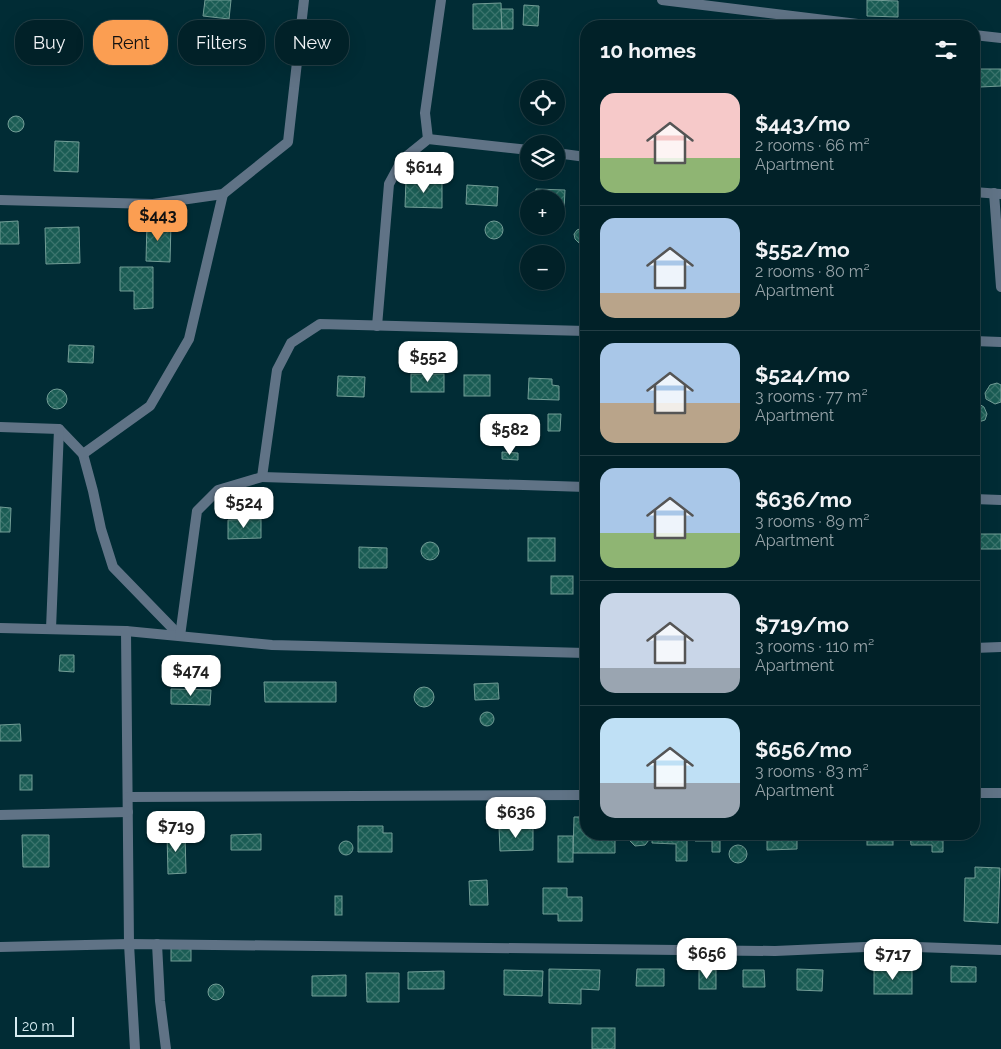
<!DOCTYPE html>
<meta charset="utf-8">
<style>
:root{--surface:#012128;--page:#0b2930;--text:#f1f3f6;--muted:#96a3a8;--line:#233e45;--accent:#fb9e52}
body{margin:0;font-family:Raleway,sans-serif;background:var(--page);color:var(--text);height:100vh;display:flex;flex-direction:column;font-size:19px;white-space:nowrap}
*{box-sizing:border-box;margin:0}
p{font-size:16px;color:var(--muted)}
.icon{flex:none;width:28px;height:28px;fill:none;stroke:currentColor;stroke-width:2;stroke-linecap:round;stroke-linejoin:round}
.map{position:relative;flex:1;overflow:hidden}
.drawer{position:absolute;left:580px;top:20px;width:400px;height:820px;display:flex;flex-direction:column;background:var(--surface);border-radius:20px;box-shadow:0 5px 20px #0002,0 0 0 1px var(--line)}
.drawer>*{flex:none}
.hud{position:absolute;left:15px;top:20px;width:475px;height:45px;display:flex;gap:10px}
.fabs{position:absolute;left:520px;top:80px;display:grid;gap:10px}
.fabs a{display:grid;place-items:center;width:45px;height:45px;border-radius:50%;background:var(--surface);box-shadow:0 5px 20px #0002,0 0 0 1px var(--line);font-size:25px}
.scale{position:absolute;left:15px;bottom:12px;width:59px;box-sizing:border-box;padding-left:5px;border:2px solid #d7ecf2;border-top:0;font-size:14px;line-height:18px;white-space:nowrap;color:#d7ecf2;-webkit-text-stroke:4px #012c35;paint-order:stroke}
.price{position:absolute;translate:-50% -42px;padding:0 11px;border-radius:10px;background:#fff;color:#222;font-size:16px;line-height:32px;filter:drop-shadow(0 1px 2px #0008)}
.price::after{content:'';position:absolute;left:50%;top:30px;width:15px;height:11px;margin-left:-8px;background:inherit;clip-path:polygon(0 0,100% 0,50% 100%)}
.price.active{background:var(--accent);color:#111}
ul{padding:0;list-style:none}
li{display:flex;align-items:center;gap:15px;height:125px;padding:0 20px}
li+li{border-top:1px solid var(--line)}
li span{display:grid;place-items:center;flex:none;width:140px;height:100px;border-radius:15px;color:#555}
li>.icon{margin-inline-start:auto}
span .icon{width:60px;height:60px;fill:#fffc;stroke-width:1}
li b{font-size:21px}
h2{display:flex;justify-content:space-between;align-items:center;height:60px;padding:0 20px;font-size:21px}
.tag{padding:0 18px;border-radius:20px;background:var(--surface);box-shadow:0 5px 20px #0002,0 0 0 1px var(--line);font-size:18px;line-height:45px}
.tag.active{background:var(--accent);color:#111}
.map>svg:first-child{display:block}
.building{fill:url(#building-cross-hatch);stroke:#729d96}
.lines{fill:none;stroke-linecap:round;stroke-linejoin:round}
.minor{stroke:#607386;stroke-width:10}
</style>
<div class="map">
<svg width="1001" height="1049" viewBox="0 0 1001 1049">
<defs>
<pattern id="building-cross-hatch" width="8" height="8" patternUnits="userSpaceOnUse" patternTransform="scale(1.25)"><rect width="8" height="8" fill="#1a5c54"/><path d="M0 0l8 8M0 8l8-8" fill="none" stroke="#3b746d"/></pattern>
</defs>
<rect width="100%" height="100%" fill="#012c35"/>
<g class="building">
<path d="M205,0H231L229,19L203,16Z"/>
<path d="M867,0L898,1V17L867,16Z"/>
<path d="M501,3L502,29H473V4Z"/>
<path d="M524,5L539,6L538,26L523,25Z"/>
<path d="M501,9H513V29H502Z"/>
<path d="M980,69H1001V86L980,87Z"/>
<circle cx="16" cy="124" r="8"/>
<path d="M55,141L79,142L78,172L54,171Z"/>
<path d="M406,180H442V208L405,207Z"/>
<path d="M467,185L498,187L497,206L466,204Z"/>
<path d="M536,189L565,190L564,210H556V199H535Z"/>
<path d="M18,221L19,244H0V222Z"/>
<circle cx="494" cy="230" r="9"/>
<path d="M147,222L171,223L170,262L146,261Z"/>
<path d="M79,227L80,263L46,264L45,228Z"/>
<path d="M582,228L586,229V243L580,244L575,239L574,234L577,230Z"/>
<path d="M120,267H153V308L134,309V291H120Z"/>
<path d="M69,345L94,346L93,363L68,362Z"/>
<rect x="583" y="373" width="3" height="25"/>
<rect x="411" y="374" width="33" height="18"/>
<rect x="464" y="375" width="26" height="21"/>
<path d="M338,376L365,377L364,397L337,396Z"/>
<path d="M529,378L552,379V385L559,386V400L528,399Z"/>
<path d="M997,383L1001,385V402L995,404L986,399L985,393L990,385Z"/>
<circle cx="57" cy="399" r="10"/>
<path d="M979,404L984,407L987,414L985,420L975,423L974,422V405Z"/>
<path d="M548,414H561L560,431H548Z"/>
<path d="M502,452L518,453V460L502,459Z"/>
<path d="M0,507L11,508L10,532H0Z"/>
<path d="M261,519V538L228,539V520Z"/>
<rect x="974" y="534" width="27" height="15"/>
<rect x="528" y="538" width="27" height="23"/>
<circle cx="430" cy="551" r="9"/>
<path d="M359,547L387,548V568H359Z"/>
<rect x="551" y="576" width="22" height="18"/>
<path d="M60,655H74V672L59,671Z"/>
<path d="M264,682H336V702H265Z"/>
<path d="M498,683L499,699L475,700L474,684Z"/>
<path d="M582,684H586V704H583Z"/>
<circle cx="424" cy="697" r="10"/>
<path d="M171,689L211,690L210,705L171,704Z"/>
<circle cx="487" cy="719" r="7"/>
<path d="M20,724L21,741H0V725Z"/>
<rect x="20" y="775" width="12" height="15"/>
<path d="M574,817H586V834H615V853H573Z"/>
<path d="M358,826H383V833H392V852H358Z"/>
<path d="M499,827H533V850L500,851Z"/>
<path d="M185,833L186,873L168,874L167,834Z"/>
<path d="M261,834V850H231V835Z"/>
<path d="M629,834H649V840L645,845L635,846L630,841Z"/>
<path d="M652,834H687V861H676V844L652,843Z"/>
<path d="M694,834H720V852H712V841H695Z"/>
<path d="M767,834H797V849L767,850Z"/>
<rect x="867" y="834" width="26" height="11"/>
<path d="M910,834H943V852H932V845H911Z"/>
<path d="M22,835H49V867H23Z"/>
<rect x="558" y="836" width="15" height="26"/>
<circle cx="346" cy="848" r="7"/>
<circle cx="738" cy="854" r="9"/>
<path d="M975,867L1000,868L998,923L964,921L965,878H975Z"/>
<path d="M487,880L488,905H470L469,881Z"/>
<path d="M543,888H567V897H582V921H558V914H543Z"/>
<rect x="335" y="896" width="7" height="19"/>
<rect x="171" y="948" width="20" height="13"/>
<path d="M951,966L976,967V982H951Z"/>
<rect x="874" y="968" width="38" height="26"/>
<path d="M549,969L600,970L599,990L581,989V1004L549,1003Z"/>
<path d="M637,969H664V986H636Z"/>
<path d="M797,969L823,970L822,991L797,990Z"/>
<path d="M504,970L543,971L542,996L504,995Z"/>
<rect x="699" y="970" width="17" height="19"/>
<path d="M743,970H764L765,987H743Z"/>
<path d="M444,971V989H408V972Z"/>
<path d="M366,973H399V1002H367Z"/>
<path d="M346,975V996H312V976Z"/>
<circle cx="216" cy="992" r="8"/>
<rect x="592" y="1028" width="23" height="21"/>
</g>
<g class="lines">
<g class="minor">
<path d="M662,0L874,26"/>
<path d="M974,35L1001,38"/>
<path d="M428,139L425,113L441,0"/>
<path d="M556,153L586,157"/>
<path d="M974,192L1000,194"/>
<path d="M994,193L1001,287"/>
<path d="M0,200L153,204L223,194L288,142L304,0"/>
<path d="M377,326L389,184L402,160L428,139L529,150"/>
<path d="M974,341L1001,342"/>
<path d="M0,427L59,429L83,454L93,491L101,529L113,567L180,636"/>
<path d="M83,454L150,406L189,339L223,194"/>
<path d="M262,477L586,487"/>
<path d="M974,499L1001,500"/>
<path d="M0,628L126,631L272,645L586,653"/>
<path d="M51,629L59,429"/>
<path d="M126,631L129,944L135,1049"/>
<path d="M180,636L197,511L218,490L262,477L277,370L291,343L320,324L586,331"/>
<path d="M974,648L1001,647"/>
<path d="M974,793H1001"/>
<path d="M128,797L586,795"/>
<path d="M0,815L128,812"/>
<path d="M157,944L160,1001L166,1049"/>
<path d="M0,947L129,944L775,951L888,946L1001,950"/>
</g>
</g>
</svg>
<div class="fabs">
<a><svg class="icon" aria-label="locate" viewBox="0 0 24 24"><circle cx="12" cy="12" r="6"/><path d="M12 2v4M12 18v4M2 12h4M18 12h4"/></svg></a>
<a><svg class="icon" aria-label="layers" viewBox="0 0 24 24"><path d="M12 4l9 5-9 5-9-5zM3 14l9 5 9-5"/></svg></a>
<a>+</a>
<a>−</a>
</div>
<div class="scale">20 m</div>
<b class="price" style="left:424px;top:194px">$614</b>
<b class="price active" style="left:158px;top:242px">$443</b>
<b class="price" style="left:428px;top:383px">$552</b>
<b class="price" style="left:510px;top:456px">$582</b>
<b class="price" style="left:244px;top:529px">$524</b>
<b class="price" style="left:191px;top:697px">$474</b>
<b class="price" style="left:516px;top:839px">$636</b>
<b class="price" style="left:176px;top:853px">$719</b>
<b class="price" style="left:707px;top:980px">$656</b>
<b class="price" style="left:893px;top:981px">$717</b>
<div class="hud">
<a class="tag">Buy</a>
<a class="tag active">Rent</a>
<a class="tag">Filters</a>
<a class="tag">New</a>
</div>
<section class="drawer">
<h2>10 homes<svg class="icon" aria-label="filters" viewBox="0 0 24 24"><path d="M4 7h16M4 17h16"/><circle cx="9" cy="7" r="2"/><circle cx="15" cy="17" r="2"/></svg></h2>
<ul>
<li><span style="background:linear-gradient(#f6c9c9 65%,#8fb573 0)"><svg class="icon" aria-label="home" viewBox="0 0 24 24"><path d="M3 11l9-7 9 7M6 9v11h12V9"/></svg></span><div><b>$443/mo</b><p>2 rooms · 66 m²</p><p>Apartment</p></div></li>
<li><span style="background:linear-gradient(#a9c7e8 75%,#b9a48a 0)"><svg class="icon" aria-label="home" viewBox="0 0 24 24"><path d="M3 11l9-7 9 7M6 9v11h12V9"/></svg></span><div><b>$552/mo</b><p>2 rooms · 80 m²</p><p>Apartment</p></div></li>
<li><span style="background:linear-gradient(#a9c7e8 60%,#b9a48a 0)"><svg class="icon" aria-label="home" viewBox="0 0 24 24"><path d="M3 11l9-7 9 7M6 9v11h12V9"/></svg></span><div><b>$524/mo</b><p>3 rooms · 77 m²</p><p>Apartment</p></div></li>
<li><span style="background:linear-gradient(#a9c7e8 65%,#8fb573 0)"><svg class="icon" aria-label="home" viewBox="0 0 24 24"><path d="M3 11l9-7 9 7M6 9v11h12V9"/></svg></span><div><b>$636/mo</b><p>3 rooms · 89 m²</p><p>Apartment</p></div></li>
<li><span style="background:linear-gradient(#c9d6e8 75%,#9aa5b1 0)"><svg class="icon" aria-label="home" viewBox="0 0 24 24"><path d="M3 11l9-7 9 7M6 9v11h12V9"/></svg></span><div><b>$719/mo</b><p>3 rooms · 110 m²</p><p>Apartment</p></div></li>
<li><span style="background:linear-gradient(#bfe0f5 65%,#9aa5b1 0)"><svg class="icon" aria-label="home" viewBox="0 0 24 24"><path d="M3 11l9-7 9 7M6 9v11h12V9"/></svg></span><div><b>$656/mo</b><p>3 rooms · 83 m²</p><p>Apartment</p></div></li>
</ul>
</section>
</div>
